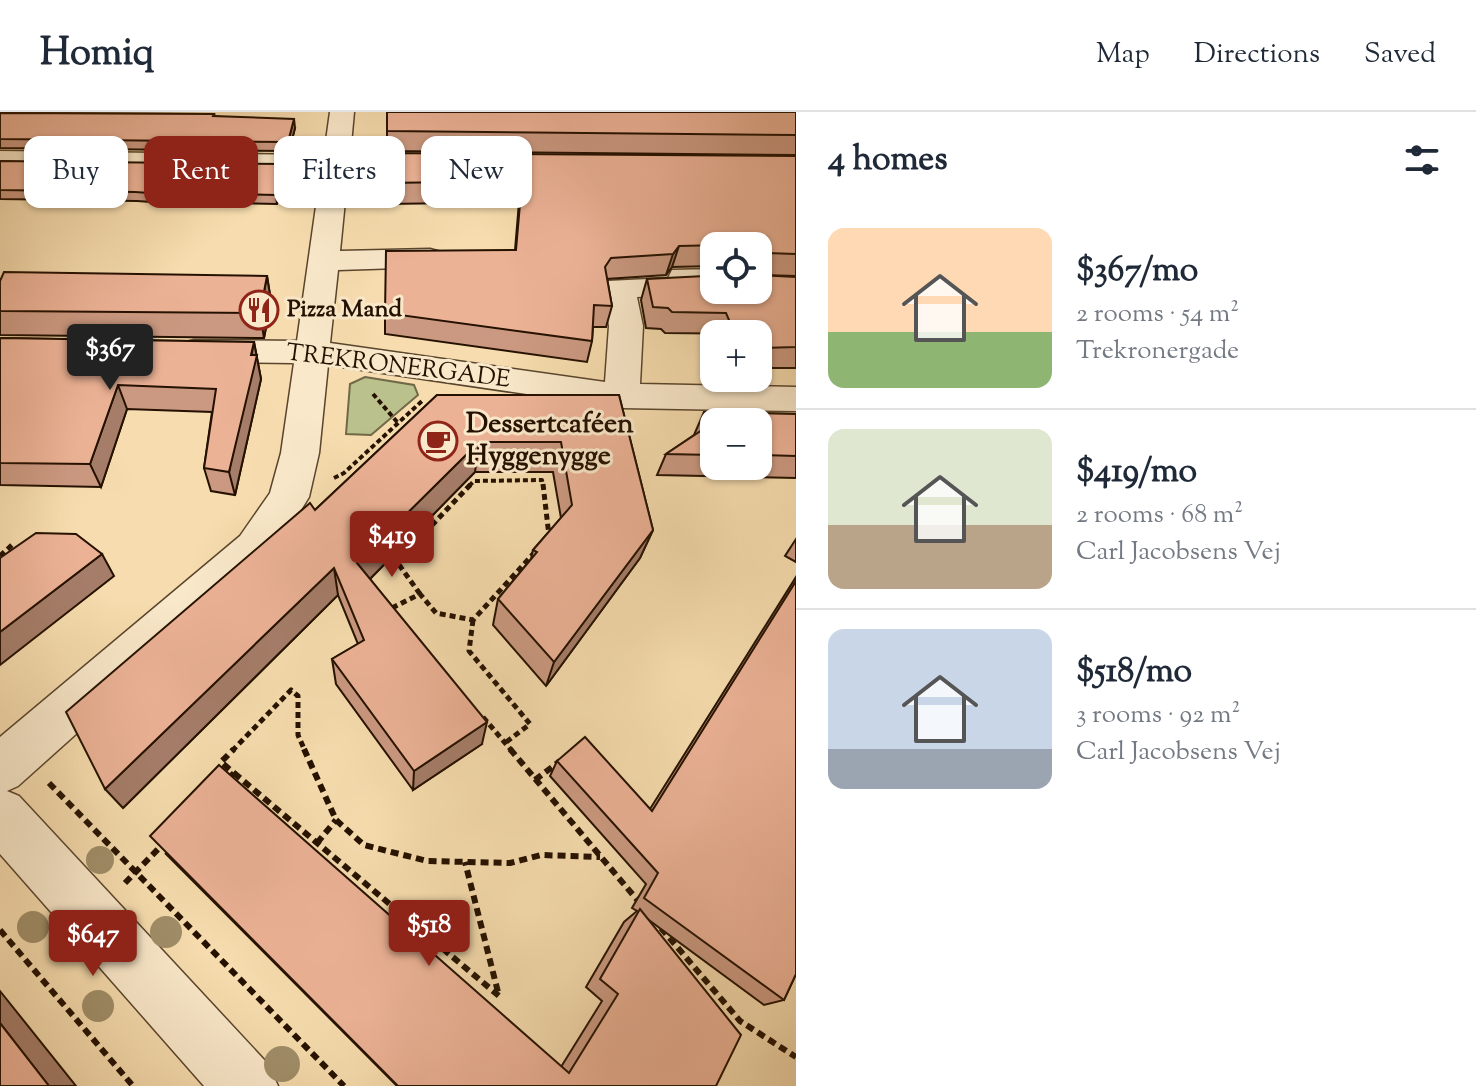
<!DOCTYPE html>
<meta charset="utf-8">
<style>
:root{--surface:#fff;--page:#f6f6f7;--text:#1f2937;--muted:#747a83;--line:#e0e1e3;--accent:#8f2418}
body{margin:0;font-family:"Sorts Mill Goudy",serif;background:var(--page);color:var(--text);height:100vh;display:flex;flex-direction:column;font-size:30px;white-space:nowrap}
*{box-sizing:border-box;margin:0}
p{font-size:26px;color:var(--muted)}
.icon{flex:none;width:44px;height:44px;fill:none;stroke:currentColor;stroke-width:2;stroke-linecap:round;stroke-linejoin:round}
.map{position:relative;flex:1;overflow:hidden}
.drawer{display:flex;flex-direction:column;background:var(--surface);width:680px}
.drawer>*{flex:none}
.guide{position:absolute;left:24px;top:24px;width:652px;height:72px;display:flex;gap:16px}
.tools{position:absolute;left:700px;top:120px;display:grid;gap:16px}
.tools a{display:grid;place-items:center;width:72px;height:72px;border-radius:16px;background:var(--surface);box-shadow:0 2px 6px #0004;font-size:40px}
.price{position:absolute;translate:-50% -68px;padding:0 18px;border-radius:8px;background:var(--accent);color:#fff;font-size:26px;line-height:52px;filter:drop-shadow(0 2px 4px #0008)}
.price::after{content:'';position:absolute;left:50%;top:48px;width:24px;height:18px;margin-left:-12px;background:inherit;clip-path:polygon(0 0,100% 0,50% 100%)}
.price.selected{background:#222;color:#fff}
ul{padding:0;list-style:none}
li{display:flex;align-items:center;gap:24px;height:200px;padding:0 32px}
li+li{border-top:2px solid var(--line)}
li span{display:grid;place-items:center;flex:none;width:224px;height:160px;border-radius:16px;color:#555}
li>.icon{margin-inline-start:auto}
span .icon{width:96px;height:96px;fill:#fffc;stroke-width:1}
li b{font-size:34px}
h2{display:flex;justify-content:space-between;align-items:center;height:96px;padding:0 32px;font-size:34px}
.chip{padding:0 28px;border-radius:16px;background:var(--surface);box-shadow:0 2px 6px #0004;font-size:28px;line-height:72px}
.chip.selected{background:var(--accent);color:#fff}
header{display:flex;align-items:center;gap:48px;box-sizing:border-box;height:112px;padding:0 40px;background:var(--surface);border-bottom:2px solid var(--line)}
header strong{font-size:38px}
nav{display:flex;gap:44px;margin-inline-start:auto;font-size:28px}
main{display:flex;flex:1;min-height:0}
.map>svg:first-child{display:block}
.green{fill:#bac18c;stroke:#706946;stroke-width:2}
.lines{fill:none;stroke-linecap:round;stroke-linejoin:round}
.minor-casing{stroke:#59442c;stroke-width:3}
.path-far2{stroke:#251100;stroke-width:4;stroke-dasharray:5 3;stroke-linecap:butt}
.path-far1{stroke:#251100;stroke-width:5;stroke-dasharray:6 4;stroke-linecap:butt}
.path{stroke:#251100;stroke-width:6;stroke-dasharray:8 5;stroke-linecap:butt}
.minor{fill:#f9e8ca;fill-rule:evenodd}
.tree{fill:#a08e69}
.wall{fill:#cb9981;stroke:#251100;stroke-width:2;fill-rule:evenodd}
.shaded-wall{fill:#a57d69;stroke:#251100;stroke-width:2}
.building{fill:#ecb296;stroke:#251100;stroke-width:2}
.labels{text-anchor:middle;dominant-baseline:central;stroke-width:6;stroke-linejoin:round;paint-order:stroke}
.far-poi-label{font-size:24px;font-weight:bold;fill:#251100;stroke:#f9e8ca;text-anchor:start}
.far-street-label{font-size:24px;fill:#251100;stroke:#f9e8ca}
.poi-label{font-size:28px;font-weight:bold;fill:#251100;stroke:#f9e8ca;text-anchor:start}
</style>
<header>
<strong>Homiq</strong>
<nav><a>Map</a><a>Directions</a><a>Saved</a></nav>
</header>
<main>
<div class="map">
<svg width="796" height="974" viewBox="0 0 796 974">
<rect width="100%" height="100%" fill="#f6dcae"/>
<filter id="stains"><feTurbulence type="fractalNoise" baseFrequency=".0025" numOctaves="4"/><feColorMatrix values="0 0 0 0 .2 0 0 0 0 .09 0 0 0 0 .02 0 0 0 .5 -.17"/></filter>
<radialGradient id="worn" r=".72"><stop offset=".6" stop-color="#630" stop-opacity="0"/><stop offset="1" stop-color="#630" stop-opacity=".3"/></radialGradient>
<path class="green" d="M365,265L414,273L418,283L371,323L346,322L350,272Z"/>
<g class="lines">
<defs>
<path id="minor" d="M330,0H354L350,43L446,44L455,46L459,52L455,58L446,60L348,59L340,139L430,137L441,140L445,146L441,152L430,155L338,158L330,231L605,270L609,214L603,176L608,169L668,166L672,158L714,157V175H702L697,182L637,185L643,214L640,272L796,275V299L622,296L328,253L319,341L309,385L270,448L18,674L7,679L19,684L268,952L278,974H204L0,742V625L240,424L270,381L281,341L294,251L194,250L182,247L177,239L182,231L194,228L297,229L321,59L0,55V39L324,43Z"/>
</defs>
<use href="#minor" class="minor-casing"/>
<g class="path-far2">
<path d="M373,282L398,311"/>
<path d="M334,366L344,361L422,289"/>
<path d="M469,374L474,369L542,368L543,374"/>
</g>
<g class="path-far1">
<path d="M543,372L549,424"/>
<path d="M0,444L12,433"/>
<path d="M420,482L397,450L471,372"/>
<path d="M392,496L420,482L436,501L473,508L535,440"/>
<path d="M473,508L469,539L530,612L505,631"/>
<path d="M483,605L512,639"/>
<path d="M232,639L291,578L298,584V623L305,639"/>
</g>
<g class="path">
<path d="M304,637L336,708L364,733L427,749L510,751L541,743L600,745"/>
<path d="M510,637L639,790"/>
<path d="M234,661L499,884L465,750"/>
<path d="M229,666L234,661L221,650L234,637"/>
<path d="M535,668L560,649"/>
<path d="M49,671L344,974"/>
<path d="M317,731L336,708"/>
<path d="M125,771L163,732"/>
<path d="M661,816L740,909L796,945"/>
<path d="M0,818L133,974"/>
</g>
<use href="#minor" class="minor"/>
</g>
<g class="tree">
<circle cx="100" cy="748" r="14"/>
<circle cx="33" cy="815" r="16"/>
<circle cx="166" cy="820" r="16"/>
<circle cx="98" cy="894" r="16"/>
<circle cx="282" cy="952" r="18"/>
</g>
<g class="wall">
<path d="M387,0H796V43L387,39Z"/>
<path d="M0,1L214,2L215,4L295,16L289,39L0,36Z"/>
<path d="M796,44V164L760,163L796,165V256H758V222L665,221L661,217L646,216L641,188L647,167L714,178L758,134H714V154L672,155L666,163L607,167L612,194L606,215H593L592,229L587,250L385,222V201L515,138L519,90L386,92L385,71Z"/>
<path d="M0,49L284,61L277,92L224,91L223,95L137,89L0,87Z"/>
<path d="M267,164L271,189L264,226L0,223V169Z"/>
<path d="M0,226L254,230L261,267L235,383L211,379L204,356L212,300L127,297L101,375L0,373Z"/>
<path d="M437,283H619L653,418L640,446L546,574L493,513L498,487L531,447L533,438L561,406L553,360H475L370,467L482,632L413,678L336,572L332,547L358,532L338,483L123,696L315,398Z"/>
<path d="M704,300L796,302V366L657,363L666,342L694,323ZM714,310H758V354H714Z"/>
<path d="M796,427V450L785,444Z"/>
<path d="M796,465V862L784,888L764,893L650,809L716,974H397L165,741L561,955L602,889L586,875L624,810L637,799L632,796L646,772L550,664L557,649L650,697Z"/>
</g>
<g class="shaded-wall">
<path d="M294,7L295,16L289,39L288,30Z"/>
<path d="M283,52L284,61L277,92L276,83Z"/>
<path d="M679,134L672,155L666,163L673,142Z"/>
<path d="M764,154L758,168V155Z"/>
<path d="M267,164L271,189L264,226L260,201Z"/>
<path d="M254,230L261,267L235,383L229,360Z"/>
<path d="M118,273L127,297L101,375L90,352Z"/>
<path d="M479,330L475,360L359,478L357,451Z"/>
<path d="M653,418L640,446L546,574L554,550Z"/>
<path d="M102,442L114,464L0,553V520Z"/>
<path d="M334,456L338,483L123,696L105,677Z"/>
<path d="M487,610L482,632L413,678L414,659Z"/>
<path d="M0,879L76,974H49L0,911Z"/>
</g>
<g class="building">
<path d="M387,0H796V23L387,19Z"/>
<path d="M0,1L214,2L213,4L294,7L288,30L0,27Z"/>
<path d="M386,41L796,44V142L767,141L764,154L758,155V134H723L722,133L679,134L673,142L611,146L605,155L612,194L594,193L592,229L385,201L386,139L516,138L522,69L385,71Z"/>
<path d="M0,49L283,52L276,83L223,82L222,86L135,80L0,78Z"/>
<path d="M712,157H714V178H758V163L796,165V235L758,236V222H735L726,201L672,200L668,196L653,195L647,167L705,164Z"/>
<path d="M4,160L267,164L260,201L0,199V169Z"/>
<path d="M0,226L254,230L251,243H257L229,360L204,356L216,277L118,273L90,352L0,351Z"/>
<path d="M437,283H619L653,418L554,550L498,487L537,440L533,438L572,393L561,330H479L357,451L487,610L414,659L332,547L364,528L334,456L105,677L66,600L310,391L315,398Z"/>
<path d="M704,300L796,302V344L758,343V310H714V343L666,342L705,316Z"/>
<path d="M36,421L76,422L102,442L0,520V446Z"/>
<path d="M796,469V862L784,888L644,786L658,761L557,649L585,625L652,699Z"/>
<path d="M219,653L569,961L618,882L600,867L640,797L741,923L716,974H398L150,724Z"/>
<path d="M0,911L49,974H0Z"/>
</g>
<defs>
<symbol id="restaurant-ring" viewBox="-11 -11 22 22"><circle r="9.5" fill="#f9e8ca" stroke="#8f2418" stroke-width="1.5"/><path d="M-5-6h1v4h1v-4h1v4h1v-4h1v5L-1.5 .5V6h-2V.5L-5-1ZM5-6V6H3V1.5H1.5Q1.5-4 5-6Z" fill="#8f2418"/></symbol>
<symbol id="cafe-ring" viewBox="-11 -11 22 22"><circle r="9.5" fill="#f9e8ca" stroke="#8f2418" stroke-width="1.5"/><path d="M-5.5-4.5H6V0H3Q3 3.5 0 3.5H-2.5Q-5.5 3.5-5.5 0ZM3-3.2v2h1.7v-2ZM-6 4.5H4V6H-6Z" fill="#8f2418"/></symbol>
</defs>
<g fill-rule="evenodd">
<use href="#restaurant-ring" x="237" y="176" width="44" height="44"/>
<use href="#cafe-ring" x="416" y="307" width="44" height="44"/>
</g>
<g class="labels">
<g class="far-poi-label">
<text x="287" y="198">Pizza Mand</text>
</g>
<g class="far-street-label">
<text transform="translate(398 255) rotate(7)">TREKRONERGADE</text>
</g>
<g class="poi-label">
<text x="466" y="313">Dessertcaféen<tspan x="466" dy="32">Hyggenygge</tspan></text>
</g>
</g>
<rect width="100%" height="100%" filter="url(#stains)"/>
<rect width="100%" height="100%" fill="url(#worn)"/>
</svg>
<div class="tools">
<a><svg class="icon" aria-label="locate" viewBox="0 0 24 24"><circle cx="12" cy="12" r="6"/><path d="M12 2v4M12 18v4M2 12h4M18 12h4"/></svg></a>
<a>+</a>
<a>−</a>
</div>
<b class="price selected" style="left:110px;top:280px">$367</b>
<b class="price" style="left:392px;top:467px">$419</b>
<b class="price" style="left:429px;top:856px">$518</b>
<b class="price" style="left:93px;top:866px">$647</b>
<div class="guide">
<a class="chip">Buy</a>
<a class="chip selected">Rent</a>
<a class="chip">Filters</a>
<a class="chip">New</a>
</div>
</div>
<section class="drawer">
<h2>4 homes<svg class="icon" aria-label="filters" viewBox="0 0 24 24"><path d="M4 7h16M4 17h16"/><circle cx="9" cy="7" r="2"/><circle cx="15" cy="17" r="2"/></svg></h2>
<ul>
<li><span style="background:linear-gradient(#ffd9b3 65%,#8fb573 0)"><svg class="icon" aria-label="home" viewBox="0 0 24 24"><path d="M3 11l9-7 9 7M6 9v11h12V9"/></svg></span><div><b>$367/mo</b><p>2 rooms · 54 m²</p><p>Trekronergade</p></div></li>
<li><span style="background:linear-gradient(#dfe7d0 60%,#b9a48a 0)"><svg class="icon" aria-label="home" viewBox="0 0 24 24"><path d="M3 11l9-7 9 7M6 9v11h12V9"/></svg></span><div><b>$419/mo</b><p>2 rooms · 68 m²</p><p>Carl Jacobsens Vej</p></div></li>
<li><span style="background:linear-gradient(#c9d6e8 75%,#9aa5b1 0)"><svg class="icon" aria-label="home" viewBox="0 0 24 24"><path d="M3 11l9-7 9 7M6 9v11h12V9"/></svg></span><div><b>$518/mo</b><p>3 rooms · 92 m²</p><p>Carl Jacobsens Vej</p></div></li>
</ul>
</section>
</main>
